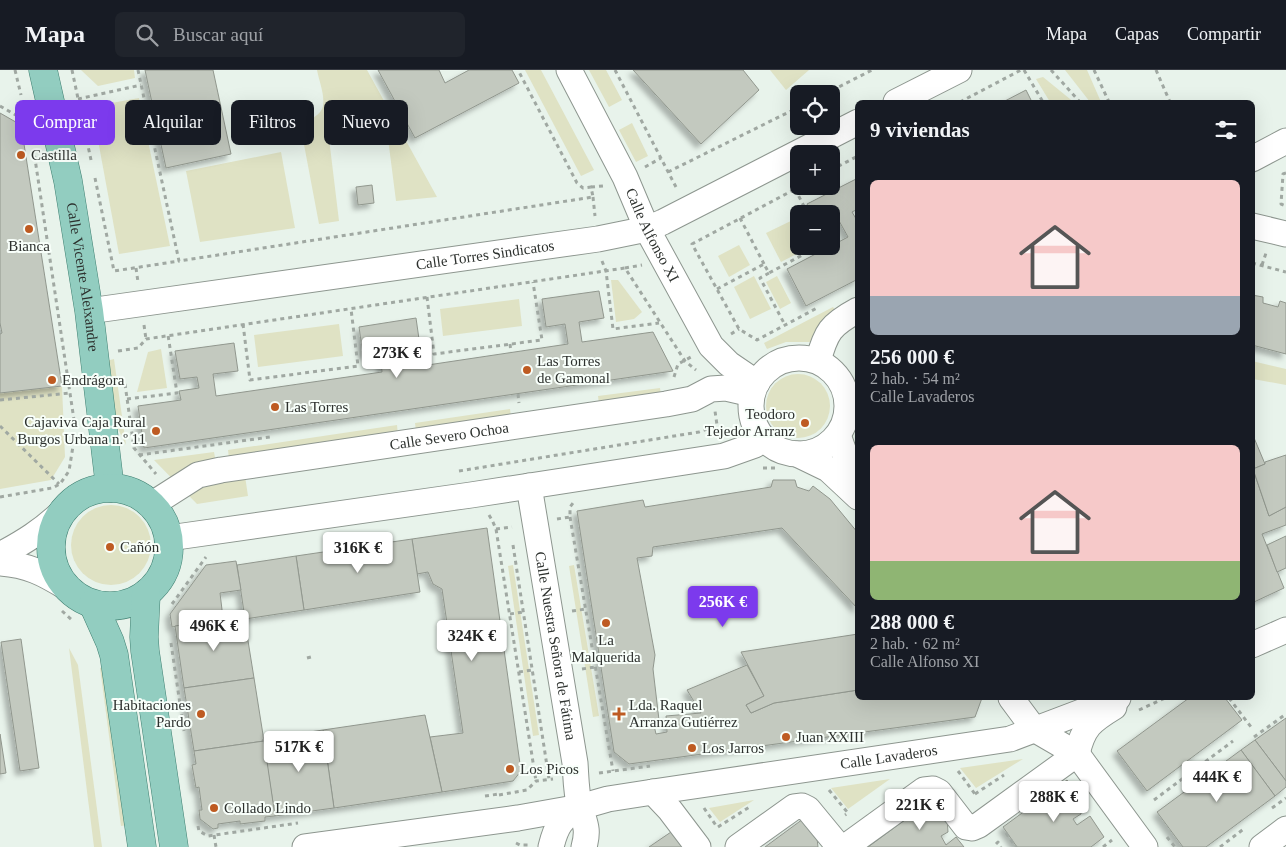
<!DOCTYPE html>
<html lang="es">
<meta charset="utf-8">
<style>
:root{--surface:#171b24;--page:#20242c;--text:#f1f3f6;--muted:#9ea1a6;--line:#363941;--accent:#7c3aed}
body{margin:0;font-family:Georgia,serif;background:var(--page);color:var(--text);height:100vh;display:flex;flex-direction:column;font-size:19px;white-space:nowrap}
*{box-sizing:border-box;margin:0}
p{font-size:16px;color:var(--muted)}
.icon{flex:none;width:28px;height:28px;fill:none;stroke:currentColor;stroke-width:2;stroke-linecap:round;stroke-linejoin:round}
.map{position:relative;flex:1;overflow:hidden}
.drawer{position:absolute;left:855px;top:30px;width:400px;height:600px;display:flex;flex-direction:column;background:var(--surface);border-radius:8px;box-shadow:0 5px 20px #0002}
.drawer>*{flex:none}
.banner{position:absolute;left:15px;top:30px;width:475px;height:45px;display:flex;gap:10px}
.controls{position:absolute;left:790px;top:15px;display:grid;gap:10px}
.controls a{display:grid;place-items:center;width:50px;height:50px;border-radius:8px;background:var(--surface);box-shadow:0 5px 20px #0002;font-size:25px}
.price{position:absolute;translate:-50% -42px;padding:0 11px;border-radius:5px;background:#fff;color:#222;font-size:16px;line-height:32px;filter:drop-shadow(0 1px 2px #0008)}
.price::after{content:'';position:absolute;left:50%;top:30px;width:15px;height:11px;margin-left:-8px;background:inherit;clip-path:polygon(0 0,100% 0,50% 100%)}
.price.on{background:var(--accent);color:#fff}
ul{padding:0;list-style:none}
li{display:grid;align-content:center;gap:10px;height:265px;padding:0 15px}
li span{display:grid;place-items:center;height:155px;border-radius:8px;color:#555}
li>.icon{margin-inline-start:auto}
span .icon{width:90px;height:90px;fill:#fffc;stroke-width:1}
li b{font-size:21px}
h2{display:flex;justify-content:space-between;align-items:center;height:60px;padding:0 15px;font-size:21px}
.pill{padding:0 18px;border-radius:8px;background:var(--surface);box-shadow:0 5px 20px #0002;font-size:18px;line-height:45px}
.pill.on{background:var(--accent);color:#fff}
header{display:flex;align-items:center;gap:30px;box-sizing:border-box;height:70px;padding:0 25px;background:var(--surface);border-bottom:1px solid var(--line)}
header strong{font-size:24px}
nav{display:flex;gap:28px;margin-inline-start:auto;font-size:18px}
.search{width:350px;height:45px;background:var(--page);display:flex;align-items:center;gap:12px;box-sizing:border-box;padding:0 18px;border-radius:8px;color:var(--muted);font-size:19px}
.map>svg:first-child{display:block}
.green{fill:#dfe2c4}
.building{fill:#c3c9bf;stroke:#91978e;filter:url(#shadow)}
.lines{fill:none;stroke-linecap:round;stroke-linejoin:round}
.minor-casing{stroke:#8d968f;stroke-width:27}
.major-casing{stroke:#408072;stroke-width:29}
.path{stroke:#a0a8a2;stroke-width:3;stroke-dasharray:4 4;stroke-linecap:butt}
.minor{stroke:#fff;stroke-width:25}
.major{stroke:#92cdc0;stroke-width:28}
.poi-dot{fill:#be5b22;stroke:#f8fffa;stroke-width:2}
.labels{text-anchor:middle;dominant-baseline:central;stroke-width:4;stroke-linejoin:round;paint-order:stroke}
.poi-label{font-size:15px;fill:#2d312e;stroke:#f8fffa;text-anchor:start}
.street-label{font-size:15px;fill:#2d312e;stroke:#f8fffa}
</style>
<header>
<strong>Mapa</strong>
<div class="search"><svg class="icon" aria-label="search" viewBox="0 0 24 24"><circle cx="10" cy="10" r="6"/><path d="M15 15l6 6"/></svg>Buscar aquí</div>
<nav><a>Mapa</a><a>Capas</a><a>Compartir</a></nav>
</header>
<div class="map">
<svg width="1286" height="777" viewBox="0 0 1286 777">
<defs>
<filter id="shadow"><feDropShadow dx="-4.5" dy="4.5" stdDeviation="2.5" flood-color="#0004"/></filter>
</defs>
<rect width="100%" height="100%" fill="#e8f3eb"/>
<g class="green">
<path d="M81,0H134L135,8L98,16Z"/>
<path d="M317,0H367L437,127L396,131L386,53L328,60L339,151L319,154L302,64C302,49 320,49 323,36C325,25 319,11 317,0Z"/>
<path d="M525,0H541L594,100L581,106Z"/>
<path d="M589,0H606L622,30L609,37Z"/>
<path d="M770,0H809L786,20Z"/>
<path d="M1065,0H1087L1101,32H1090Z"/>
<path d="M1043,7L1070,29L1073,32H1050L1036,9Z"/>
<path d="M139,28L170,176L119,184L95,54L106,34Z"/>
<path d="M632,53L648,86L636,92L619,60Z"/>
<path d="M281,82L295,158L200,172L186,101Z"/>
<path d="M799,147V176H812L781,192L766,163Z"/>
<path d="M739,175L750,195L729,207L718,186Z"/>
<path d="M754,206L771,239L750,249L734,217Z"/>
<path d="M777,206L791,233L780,239L766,212Z"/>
<path d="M611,210H618L642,242L634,249L616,252Z"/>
<path d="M519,229L522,256L443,266L440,239Z"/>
<path d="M833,237L837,243L819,257L810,272H786L767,279L764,273Z"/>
<path d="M339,254L343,286L258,297L254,265Z"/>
<path d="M161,279L167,318L137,322L148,282Z"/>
<path d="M114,289L126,375L115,353L106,291Z"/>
<path d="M1252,291L1286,299V315L1253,309Z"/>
<circle cx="798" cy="336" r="32"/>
<path d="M62,316L65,387L51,410L0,419V323Z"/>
<path d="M660,318L661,325L599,334L598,326Z"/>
<path d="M510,339L511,347L416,361L415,353Z"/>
<path d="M397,355L398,365L229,389L228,380Z"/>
<path d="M214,382L216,393L245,406L248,426L197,434L154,390Z"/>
<circle cx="111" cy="475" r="40"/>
<path d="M513,495L539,665L533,666L508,496Z"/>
<path d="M574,495L599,646L593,647L569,496Z"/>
<path d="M69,578L78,595L102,777H94Z"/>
<path d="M106,597L127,755L121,756L100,598Z"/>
<path d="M1023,689L976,718L960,698Z"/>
<path d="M890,709L848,739L831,718Z"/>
<path d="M754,730L720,752L709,738Z"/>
</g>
<g class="building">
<path d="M145,0H213L231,84L166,98Z"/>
<path d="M378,0H439L445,13L469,0H512L519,13L415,68Z"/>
<path d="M633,0H743L759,20L701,74Z"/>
<path d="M1026,20L1032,32H1003Z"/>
<path d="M0,43L21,55L62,316L0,323V264L2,263L0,253Z"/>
<path d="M858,108V139L852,142L858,152V209L806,236L787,199L848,167L838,149L831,153V144H812L807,134Z"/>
<path d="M372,115L374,133L358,135L356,117Z"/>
<path d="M599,221L604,248L579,252L582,272L653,262L673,301L144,378L138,336L181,330L179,321L199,318L197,307L180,309L175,281L234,273L238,301L213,304L216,326L382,302L380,282L363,285L359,257L416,248L420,276L398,280L401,299L568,274L565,254L546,257L542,229Z"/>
<path d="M1252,225L1263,227V233L1278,237L1280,231L1286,233V284L1252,275Z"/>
<path d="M1252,363L1265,394L1253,399L1269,446L1286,437V455L1262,464L1284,518L1254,532L1252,528Z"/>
<path d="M1286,385V437L1269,446L1253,399L1265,394V392Z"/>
<path d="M773,410H795L797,417L809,421L813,416L830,429L858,463V539L782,458L653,477L652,486L637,488L655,585L653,599L659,650L653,651L656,664L667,662L666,646L701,643L687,620L747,595L764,626L746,635L751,643L774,633L858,620V628H982L975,647L629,694L614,682L577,441L643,430L645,437L771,417Z"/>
<path d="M487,458L521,701L513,711L442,722L430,667L463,663L442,519L433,514L428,502L417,504L412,469Z"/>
<path d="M1286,466V498L1277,502L1267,475Z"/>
<path d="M412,469L420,522L304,540L296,486Z"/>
<path d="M296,486L304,540L245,549L237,495Z"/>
<path d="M236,491L241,520L220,523L223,548L172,557L170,544L206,495Z"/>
<path d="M244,546L254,608L184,618L175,556Z"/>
<path d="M858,564V620L774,633L751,643L746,635L764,626L741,582Z"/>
<path d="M21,569L39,698L20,701L1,572Z"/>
<path d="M254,608L264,671L194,681L184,618Z"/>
<path d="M1189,628H1225L1242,650L1147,721L1117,681Z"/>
<path d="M425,645L442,722L334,738L323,660Z"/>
<path d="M1286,648V711L1255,670Z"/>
<path d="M323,660L334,738L275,746L263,669Z"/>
<path d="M0,664L6,703L0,704Z"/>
<path d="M1255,670L1286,711V717L1275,726L1241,680Z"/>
<path d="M264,671L275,746L265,747V751L240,754V751L218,754V758L213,759L200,749L199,740H202L199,717L196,718L192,695L196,694L194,681Z"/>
<path d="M1241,680L1275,726L1206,777H1183L1157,742Z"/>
<path d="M1067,710L1081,730V744L1073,749L1077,755L1090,746L1104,767L1091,777H1017L1003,757Z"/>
<path d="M932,730L947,748L948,762L941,766L946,775L956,767L964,777H868Z"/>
<path d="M803,749L817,768L818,777H765Z"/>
<path d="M671,762L683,777H649Z"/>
</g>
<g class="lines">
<defs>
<g id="minor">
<path id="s1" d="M569,0L625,107L647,159L711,276L729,294L757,313"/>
<path d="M896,32L959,0"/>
<path d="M1252,89L1286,71"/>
<path d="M1252,156L1286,164"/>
<path id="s2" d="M89,241L598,169L647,159L663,152L858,52"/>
<circle cx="799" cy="336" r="48"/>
<path d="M818,291C826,262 830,255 858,240"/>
<path d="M838,365L858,422"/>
<path d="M797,384L828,399L858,427"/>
<path id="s3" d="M529,416L575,693C576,707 576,724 580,737C585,754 589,759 584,777"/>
<path id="s4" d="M151,435L198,405L221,400L666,334L692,329L711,319L726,318L752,324"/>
<path d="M169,468L471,425L724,386L755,375L762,368"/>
<path d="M0,485C24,472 42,461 62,442"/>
<path d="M0,493C28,495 43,503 66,517"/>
<path d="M1252,575L1286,560"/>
<path d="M1011,628L1034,659L1077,684L1145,777"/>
<path d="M653,722L670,740L698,777"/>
<path id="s5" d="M305,777L518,748L580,737L608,729L653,722L1010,669L1118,628"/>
<path d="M551,777C556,756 561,748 580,737"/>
<path d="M738,777L794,737L802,736L808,739L836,773L841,776L848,775L924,720L933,719L939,722L966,757L972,758L979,755L1077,684C1083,657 1091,651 1114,637"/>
<path d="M1262,777L1286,759"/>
</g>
<g id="major">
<path id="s6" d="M43,0L68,111L89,241L110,418"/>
<circle cx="110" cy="477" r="59"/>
<path d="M146,524L144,567L145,581L174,777"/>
<path d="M93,534L110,572L114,585L142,777"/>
</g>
</defs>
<use href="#minor" class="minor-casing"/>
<use href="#major" class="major-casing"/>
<g class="path">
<path d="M15,0L21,25"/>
<path d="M72,0L91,90"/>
<path d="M138,0L179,191L593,127L591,117L583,118L577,113L518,0"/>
<path d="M615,0L677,119"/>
<path d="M1024,0L1043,32"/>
<path d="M1051,0L1080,32"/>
<path d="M1094,0L1109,32"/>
<path d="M1156,0L1170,32"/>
<path d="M825,24L872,0"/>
<path d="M78,29L141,15"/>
<path d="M960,32L1021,0"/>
<path d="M0,36L28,52"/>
<path d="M645,97L661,88"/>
<path d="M831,100L858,86"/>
<path d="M668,102L799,37"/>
<path d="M1286,103L1283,104L1281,134L1286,136"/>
<path d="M95,108L114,201L179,191"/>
<path d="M801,116L692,174L739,259L757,270L817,238"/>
<path d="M591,117L603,116"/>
<path d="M795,119L808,144"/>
<path d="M593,127L595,146"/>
<path d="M740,148L764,194"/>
<path d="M602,191L606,201L613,259L659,253"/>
<path d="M1252,193L1286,202"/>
<path d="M1262,195L1266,183"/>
<path d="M136,198L138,212"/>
<path d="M625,198L642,195"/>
<path d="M769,203L760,208L785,255"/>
<path d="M717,219L764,194L769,203L819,176"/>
<path d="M427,227L434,284L542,270L533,212"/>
<path d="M243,254L250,310L358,296L351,239"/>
<path d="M144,255L146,269"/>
<path d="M731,264L739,259"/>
<path d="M510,274L511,282"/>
<path d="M118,281L138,278L146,269L625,198L685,291L696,300"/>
<path d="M674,307L678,294L691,287"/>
<path d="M125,314L134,378L156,404"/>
<path d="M518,324L519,333"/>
<path d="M127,329L177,323L168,265"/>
<path d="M0,330L70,323"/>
<path d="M0,356L59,414"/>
<path d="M139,385L270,367"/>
<path d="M763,398H779"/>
<path d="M459,401L699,362L717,355L715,341"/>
<path d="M0,427L52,418L60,414L69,401L74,370V350L34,82"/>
<path d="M489,445L492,450L496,459L536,711"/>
<path d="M570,447L613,701"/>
<path d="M557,449L570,447V437L573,433"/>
<path d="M496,459L512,457"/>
<path d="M513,475L549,709"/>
<path d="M172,534L206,487"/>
<path d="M62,541L72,550"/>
<path d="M572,541L586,539"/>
<path d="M510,544L523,542"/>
<path d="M171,573L184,661"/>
<path d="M307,588L311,587"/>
<path d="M582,599L595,597"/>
<path d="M519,602L532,600"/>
<path d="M1229,628L1251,657"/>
<path d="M1139,640L1165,628"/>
<path d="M1254,667L1286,644"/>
<path d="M958,701L975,724"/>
<path d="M599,703L650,696"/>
<path d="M829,720L848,743L845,745"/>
<path d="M975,724L1004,705"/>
<path d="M499,725L527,720L536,711L553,709"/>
<path d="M485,726L499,724"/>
<path d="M1154,730L1233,671"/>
<path d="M704,738L717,757"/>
<path d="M1272,738L1286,728"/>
<path d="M198,756L199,761L208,766L298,753"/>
<path d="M718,757L751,736"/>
<path d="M1006,763L1016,777"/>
<path d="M214,765L216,777"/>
<path d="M1167,767L1175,777"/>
<path d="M516,773L520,775H529"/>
<path d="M996,774L998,772L1001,777"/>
<path d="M1103,777L1112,770"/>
<path d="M1220,777L1245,758"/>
</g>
<use href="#minor" class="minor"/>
<use href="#major" class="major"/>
</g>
<g class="poi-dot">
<circle cx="21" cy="85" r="5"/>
<circle cx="29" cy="159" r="5"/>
<circle cx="527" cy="300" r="5"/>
<circle cx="52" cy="310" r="5"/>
<circle cx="275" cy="337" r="5"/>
<circle cx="805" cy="353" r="5"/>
<circle cx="156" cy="361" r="5"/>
<circle cx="110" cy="477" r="5"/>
<circle cx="606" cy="553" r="5"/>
<circle cx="201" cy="644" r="5"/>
<path d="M616.5 636.5h5v5h5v5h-5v5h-5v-5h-5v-5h5z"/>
<circle cx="786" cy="667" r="5"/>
<circle cx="692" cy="678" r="5"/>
<circle cx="510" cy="699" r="5"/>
<circle cx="214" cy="738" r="5"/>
</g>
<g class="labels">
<g class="poi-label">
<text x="31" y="85">Castilla</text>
<text x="29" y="176" text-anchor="middle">Bianca</text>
<text x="537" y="291">Las Torres<tspan x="537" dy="17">de Gamonal</tspan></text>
<text x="62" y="310">Endrágora</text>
<text x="285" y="337">Las Torres</text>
<text x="795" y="344" text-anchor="end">Teodoro<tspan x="795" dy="17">Tejedor Arranz</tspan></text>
<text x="146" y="352" text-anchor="end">Cajaviva Caja Rural<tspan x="146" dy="17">Burgos Urbana n.º 11</tspan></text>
<text x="120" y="477">Cañón</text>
<text x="606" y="570" text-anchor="middle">La<tspan x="606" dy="17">Malquerida</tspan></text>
<text x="191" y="635" text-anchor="end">Habitaciones<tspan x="191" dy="17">Pardo</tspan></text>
<text x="629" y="635">Lda. Raquel<tspan x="629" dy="17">Arranza Gutiérrez</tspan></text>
<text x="796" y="667">Juan XXIII</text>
<text x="702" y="678">Los Jarros</text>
<text x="520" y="699">Los Picos</text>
<text x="224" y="738">Collado Lindo</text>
</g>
<g class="street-label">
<text stroke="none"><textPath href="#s1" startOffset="185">Calle Alfonso XI</textPath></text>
<text stroke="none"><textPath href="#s2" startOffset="400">Calle Torres Sindicatos</textPath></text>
<text stroke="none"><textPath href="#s6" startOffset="211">Calle Vicente Aleixandre</textPath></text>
<text stroke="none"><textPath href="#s4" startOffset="310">Calle Severo Ochoa</textPath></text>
<text stroke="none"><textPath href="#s3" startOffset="162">Calle Nuestra Señora de Fátima</textPath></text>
<text stroke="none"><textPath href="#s5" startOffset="591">Calle Lavaderos</textPath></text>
</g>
</g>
</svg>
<div class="controls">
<a><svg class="icon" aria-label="locate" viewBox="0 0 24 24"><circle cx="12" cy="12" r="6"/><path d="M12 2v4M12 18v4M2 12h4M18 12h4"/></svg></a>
<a>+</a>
<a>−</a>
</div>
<b class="price" style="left:397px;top:309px">273K €</b>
<b class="price" style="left:358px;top:504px">316K €</b>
<b class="price on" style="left:723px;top:558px">256K €</b>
<b class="price" style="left:214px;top:582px">496K €</b>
<b class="price" style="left:472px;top:592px">324K €</b>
<b class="price" style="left:299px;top:703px">517K €</b>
<b class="price" style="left:1217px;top:733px">444K €</b>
<b class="price" style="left:1054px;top:753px">288K €</b>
<b class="price" style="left:920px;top:761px">221K €</b>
<div class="banner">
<a class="pill on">Comprar</a>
<a class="pill">Alquilar</a>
<a class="pill">Filtros</a>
<a class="pill">Nuevo</a>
</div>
<section class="drawer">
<h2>9 viviendas<svg class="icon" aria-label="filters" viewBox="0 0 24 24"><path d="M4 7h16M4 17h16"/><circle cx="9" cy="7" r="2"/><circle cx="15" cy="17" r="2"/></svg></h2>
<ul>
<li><span style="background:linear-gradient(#f6c9c9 75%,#9aa5b1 0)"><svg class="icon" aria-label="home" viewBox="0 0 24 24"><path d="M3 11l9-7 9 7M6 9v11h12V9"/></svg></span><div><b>256 000 €</b><p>2 hab. · 54 m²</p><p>Calle Lavaderos</p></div></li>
<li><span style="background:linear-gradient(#f6c9c9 75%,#8fb573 0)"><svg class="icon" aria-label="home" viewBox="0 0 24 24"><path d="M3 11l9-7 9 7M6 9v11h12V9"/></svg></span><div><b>288 000 €</b><p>2 hab. · 62 m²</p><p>Calle Alfonso XI</p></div></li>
</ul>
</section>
</div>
